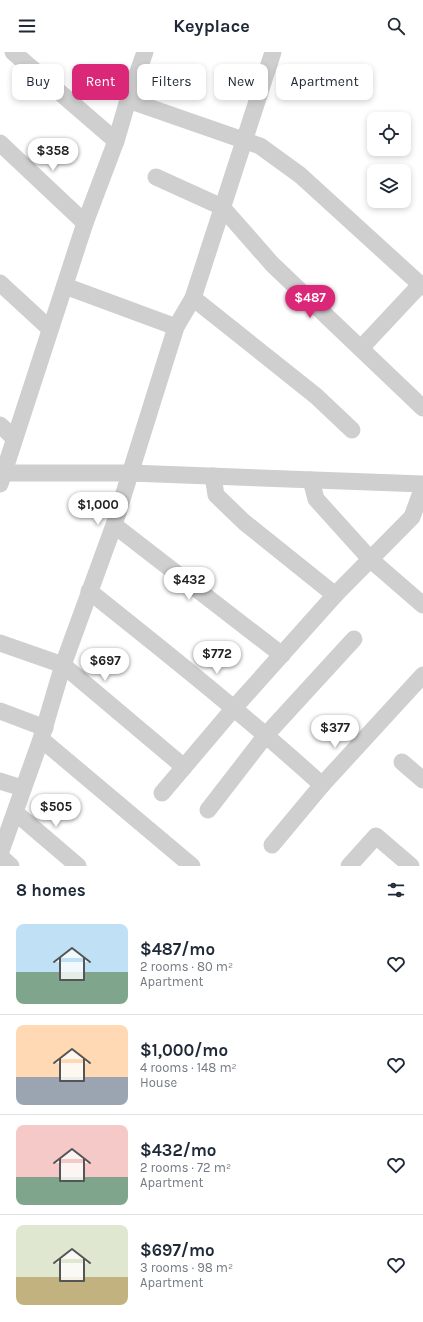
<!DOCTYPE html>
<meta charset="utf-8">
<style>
:root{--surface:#fff;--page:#f6f6f7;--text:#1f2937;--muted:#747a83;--line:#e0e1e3;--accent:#db2777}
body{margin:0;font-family:Karla,sans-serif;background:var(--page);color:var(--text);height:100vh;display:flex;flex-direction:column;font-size:15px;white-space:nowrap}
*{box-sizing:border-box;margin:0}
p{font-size:13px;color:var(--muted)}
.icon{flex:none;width:22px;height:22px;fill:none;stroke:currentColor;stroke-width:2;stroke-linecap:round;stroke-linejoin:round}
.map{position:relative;height:814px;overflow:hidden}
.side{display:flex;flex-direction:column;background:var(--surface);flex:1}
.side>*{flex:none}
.top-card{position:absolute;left:12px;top:12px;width:399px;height:36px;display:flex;gap:8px}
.fabs{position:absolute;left:367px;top:60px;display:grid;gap:8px}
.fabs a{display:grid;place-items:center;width:44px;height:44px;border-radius:8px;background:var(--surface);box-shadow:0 2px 6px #0003;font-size:20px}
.price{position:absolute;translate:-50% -34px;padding:0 9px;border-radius:14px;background:#fff;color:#222;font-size:13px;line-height:26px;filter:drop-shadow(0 1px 2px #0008)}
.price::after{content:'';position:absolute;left:50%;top:24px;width:12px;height:9px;margin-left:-6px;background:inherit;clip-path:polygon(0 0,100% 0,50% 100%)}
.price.current{background:var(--accent);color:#fff}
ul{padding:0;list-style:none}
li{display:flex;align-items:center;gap:12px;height:100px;padding:0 16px}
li+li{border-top:1px solid var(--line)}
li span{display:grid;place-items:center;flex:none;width:112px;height:80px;border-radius:8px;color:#555}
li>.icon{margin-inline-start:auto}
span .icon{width:48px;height:48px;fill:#fffc;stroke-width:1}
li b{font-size:17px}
h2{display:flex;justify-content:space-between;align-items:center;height:48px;padding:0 16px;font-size:17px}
.pill{padding:0 14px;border-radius:8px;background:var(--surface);box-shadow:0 2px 6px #0003;font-size:14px;line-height:36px}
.pill.current{background:var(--accent);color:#fff}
header{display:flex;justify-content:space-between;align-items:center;height:52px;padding:0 16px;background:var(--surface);font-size:18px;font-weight:700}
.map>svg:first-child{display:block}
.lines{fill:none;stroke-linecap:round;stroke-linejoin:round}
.minor{stroke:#cfcfcf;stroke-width:17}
</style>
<header><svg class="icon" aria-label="menu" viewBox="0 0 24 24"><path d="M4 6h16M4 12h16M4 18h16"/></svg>Keyplace<svg class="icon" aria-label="search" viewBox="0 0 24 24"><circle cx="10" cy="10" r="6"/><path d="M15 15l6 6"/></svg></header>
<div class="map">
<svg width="423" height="814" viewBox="0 0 423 814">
<rect width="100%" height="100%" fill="#fff"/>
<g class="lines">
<g class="minor">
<path d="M13,0L116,89"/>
<path d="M128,48L260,94L300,123L423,235"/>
<path d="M0,91L85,171"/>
<path d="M156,125L222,155L272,212L423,356"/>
<path d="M0,231L50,277"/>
<path d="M65,234L176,275"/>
<path d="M193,246L316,344L352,378"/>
<path d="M361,296L420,233"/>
<path d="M0,373L14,386"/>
<path d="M0,421H130L423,432"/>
<path d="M213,424L216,443L244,470L335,543"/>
<path d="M311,428L316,447L371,508L423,553"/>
<path d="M0,432L85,171L116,89L128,48L145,0"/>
<path d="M114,473L282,603"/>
<path d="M89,539C168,602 247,665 322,733"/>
<path d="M0,591L63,613L184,715"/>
<path d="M0,659L45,676"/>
<path d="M41,687L192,814"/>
<path d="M402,710L423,728"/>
<path d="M0,729L22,736"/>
<path d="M162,741L234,656L335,543L412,465L423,435"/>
<path d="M208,758L266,683L354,587"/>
<path d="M16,761L78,814"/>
<path d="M272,793L322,733L423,623"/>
<path d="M0,802L41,687L63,613L114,473L176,275L193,246L273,0"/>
<path d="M0,804L11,814"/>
<path d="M349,814L376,784L411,814"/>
</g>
</g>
</svg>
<div class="fabs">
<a><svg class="icon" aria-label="locate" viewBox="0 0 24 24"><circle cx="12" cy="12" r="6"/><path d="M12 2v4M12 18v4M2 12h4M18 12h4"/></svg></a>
<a><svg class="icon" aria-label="layers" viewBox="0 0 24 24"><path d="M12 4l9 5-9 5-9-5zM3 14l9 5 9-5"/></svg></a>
</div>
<b class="price" style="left:53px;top:120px">$358</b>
<b class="price current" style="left:310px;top:267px">$487</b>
<b class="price" style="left:98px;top:474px">$1,000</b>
<b class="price" style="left:189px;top:549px">$432</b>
<b class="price" style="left:217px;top:623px">$772</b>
<b class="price" style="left:105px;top:630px">$697</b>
<b class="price" style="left:335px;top:697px">$377</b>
<b class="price" style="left:56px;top:776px">$505</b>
<div class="top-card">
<a class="pill">Buy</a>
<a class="pill current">Rent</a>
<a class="pill">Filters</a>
<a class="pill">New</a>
<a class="pill">Apartment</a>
</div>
</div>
<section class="side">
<h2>8 homes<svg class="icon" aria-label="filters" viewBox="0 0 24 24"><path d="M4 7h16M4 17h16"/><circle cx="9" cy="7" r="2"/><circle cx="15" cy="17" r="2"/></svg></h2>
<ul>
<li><span style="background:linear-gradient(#bfe0f5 60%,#7fa58c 0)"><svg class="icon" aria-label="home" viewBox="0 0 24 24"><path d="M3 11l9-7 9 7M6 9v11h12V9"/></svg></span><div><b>$487/mo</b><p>2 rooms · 80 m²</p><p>Apartment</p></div><svg class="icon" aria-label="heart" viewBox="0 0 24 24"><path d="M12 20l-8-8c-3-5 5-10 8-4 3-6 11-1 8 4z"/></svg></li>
<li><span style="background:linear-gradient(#ffd9b3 65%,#9aa5b1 0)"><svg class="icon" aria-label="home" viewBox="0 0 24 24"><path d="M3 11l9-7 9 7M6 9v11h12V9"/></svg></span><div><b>$1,000/mo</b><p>4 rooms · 148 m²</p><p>House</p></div><svg class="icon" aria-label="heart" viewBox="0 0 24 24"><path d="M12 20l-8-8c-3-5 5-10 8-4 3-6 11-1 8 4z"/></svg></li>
<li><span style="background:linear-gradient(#f6c9c9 65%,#7fa58c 0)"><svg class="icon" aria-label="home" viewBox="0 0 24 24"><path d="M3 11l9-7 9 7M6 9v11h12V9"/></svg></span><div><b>$432/mo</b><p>2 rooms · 72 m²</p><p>Apartment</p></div><svg class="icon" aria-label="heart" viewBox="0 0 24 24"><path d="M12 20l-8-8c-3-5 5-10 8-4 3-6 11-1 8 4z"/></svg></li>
<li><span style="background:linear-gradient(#dfe7d0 65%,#c2b280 0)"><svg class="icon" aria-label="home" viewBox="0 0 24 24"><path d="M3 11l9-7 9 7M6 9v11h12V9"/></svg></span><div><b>$697/mo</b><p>3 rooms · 98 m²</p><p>Apartment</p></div><svg class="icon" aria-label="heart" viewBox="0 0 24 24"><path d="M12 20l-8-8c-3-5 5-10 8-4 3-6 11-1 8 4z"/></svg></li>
</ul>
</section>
